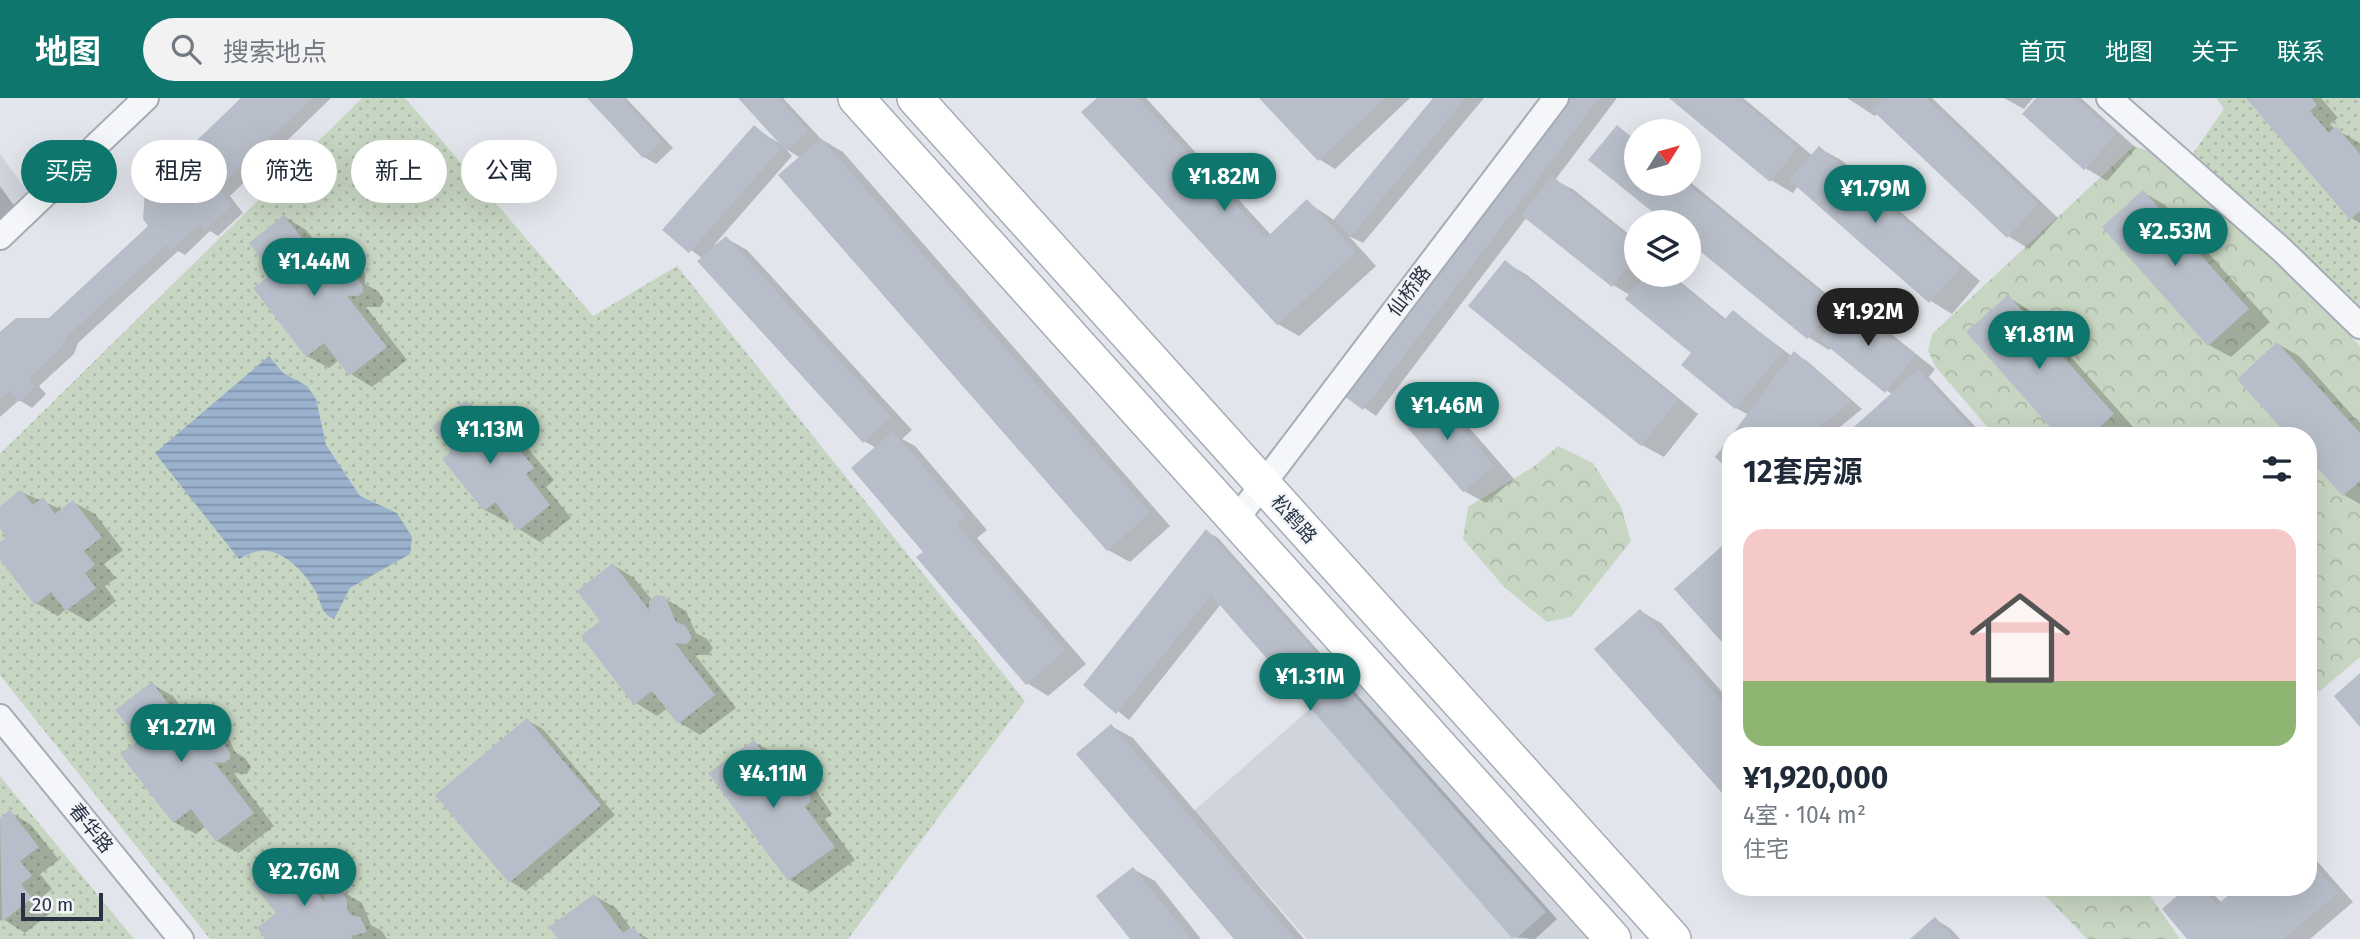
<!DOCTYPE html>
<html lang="zh">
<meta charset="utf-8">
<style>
:root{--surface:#fff;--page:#f2f2f3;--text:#1f2937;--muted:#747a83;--line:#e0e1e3;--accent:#0f766e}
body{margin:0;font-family:"Fira Sans","Noto Sans SC",sans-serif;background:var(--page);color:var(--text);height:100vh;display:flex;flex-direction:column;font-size:26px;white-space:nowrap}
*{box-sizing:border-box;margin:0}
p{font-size:23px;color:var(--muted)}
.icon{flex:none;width:38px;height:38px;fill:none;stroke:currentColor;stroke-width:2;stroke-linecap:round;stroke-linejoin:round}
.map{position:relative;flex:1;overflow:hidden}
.drawer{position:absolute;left:1722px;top:329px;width:595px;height:469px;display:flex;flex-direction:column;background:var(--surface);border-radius:28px;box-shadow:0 7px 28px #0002}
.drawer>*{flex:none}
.banner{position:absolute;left:21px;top:42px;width:665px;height:63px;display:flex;gap:14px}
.needle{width:46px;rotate:53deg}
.controls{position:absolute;left:1624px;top:21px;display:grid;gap:14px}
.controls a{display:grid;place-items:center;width:77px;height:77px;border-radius:50%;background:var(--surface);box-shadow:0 7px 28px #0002;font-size:35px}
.scale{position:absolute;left:21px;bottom:18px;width:82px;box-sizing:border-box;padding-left:7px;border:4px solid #283244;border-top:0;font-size:19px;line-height:24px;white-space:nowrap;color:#283244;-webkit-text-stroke:5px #f2f4f8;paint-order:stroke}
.price{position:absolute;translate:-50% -60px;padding:0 16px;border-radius:24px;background:var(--accent);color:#fff;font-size:23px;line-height:46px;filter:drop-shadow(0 2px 4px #0008)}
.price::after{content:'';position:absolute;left:50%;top:42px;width:21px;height:16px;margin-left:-10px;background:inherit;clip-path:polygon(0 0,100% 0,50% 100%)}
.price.current{background:#222;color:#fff}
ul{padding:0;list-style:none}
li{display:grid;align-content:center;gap:14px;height:371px;padding:0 21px}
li+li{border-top:2px solid var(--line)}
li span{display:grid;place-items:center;height:217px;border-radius:21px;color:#555}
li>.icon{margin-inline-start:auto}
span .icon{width:126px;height:126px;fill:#fffc;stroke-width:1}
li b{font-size:30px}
h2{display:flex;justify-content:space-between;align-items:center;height:84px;padding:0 21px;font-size:30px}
.pill{padding:0 24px;border-radius:32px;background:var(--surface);box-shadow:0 7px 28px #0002;font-size:24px;line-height:63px}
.pill.current{background:var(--accent);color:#fff}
header{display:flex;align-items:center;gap:42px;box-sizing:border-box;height:98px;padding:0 35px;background:var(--accent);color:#fff}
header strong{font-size:33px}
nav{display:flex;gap:38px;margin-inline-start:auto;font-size:24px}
.search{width:490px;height:63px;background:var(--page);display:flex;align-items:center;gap:18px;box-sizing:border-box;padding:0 24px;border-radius:38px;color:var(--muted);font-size:26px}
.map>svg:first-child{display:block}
.built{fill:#cfd4dd}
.grass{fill:url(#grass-dots)}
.forest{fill:url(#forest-crowns)}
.water{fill:url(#water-rules)}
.shadow{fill:#0003}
.building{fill:#b8bec9}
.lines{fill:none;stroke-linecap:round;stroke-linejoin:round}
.minor-casing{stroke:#a6acb6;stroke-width:28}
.secondary-casing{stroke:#a6acb6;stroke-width:38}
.minor{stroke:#f5f6f9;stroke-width:24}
.secondary{stroke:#fff;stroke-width:35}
.labels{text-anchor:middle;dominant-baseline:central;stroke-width:5;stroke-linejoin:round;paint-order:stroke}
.street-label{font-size:19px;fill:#283244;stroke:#f2f4f8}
</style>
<header>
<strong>地图</strong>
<div class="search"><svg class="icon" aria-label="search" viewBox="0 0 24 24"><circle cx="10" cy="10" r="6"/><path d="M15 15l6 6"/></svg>搜索地点</div>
<nav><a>首页</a><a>地图</a><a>关于</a><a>联系</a></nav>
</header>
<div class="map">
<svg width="2360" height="841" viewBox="0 0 2360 841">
<defs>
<pattern id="grass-dots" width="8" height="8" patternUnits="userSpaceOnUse" patternTransform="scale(1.75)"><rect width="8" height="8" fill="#c7d6c2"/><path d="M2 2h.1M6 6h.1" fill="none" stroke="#abb8a8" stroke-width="1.8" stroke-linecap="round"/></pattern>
<pattern id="forest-crowns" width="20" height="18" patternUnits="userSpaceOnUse" patternTransform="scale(1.75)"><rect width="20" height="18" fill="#c7d6c2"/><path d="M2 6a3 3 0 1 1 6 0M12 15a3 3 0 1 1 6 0" fill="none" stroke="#abb8a8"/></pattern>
<pattern id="water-rules" width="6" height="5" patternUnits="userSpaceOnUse" patternTransform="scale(1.75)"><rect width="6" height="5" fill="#9ab2cd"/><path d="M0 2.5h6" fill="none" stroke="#7e91a8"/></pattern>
</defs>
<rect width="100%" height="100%" fill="#e2e5eb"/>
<g class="built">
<path d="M0,56L36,105L0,139Z"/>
<path d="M1355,571L1592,841H1307L1194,713Z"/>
</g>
<g class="grass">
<path d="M362,0H405L593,218L677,168L1025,603L848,841H210L0,577V356Z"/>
<path d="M2216,0H2360V228L2185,67L2224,11Z"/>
<path d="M0,678L134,841H0Z"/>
</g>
<g class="forest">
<path d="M2134,48L2162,57L2287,173L2360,248V559L2320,593L2308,595V338H1995L1935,268L1928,253L1932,236Z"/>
<path d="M1558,348L1593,365L1621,409L1631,443L1571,519L1547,524L1504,489L1463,441L1468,409L1533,369Z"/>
<path d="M2037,789H2144L2180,841H2087Z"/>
</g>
<path class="water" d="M269,258L283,275L307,288L316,301L326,347L360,398L397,415L412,439L410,456L350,490L334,521C320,515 322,505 316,494C306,476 283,450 260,453C253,453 245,458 239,461L155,355Z"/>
<g class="shadow">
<path d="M244,0H331L230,98L243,115L218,138L210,133L185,157L178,153L78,245L74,256L39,288L46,296L32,310L19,302L0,319V237L49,222L151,128Z"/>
<path d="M590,0H626L673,50L656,66L644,59Z"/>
<path d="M741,0H783L821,41L843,54L1170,428L1130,464L1108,452L801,60L786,51L792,58L714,147L726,140L747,152L912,332L902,341L915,348L987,432L977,440L1086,566L1048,598L1027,585L925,454L876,350L864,343L703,161L665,132L755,30L785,49Z"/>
<path d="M1099,0H1146L1271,137L1307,104L1334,122L1436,0H1484L1363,145L1349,138L1376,168L1299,238L1278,226Z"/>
<path d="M1261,0H1410L1335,71L1319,61Z"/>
<path d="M1568,0H1617L1555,82L1574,92L1636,142V177H1672L1727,222L1733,214L1793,259L1795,256L1807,263L1862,311L1829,338H1733L1749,317L1736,310L1693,255L1630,197L1613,187L1527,119L1376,318L1342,294Z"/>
<path d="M1671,0H1743L1813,58L1819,50L1841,62L1980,183L1952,216L1931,203L1798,88L1793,95L1771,82Z"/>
<path d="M1847,0H1932L2058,120L2029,151L2008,138L1878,15L1875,18Z"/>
<path d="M2004,0H2033L2024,11Z"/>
<path d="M2038,0H2081L2136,50L2107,83L2085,70Z"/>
<path d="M2249,0H2321L2338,20L2330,26L2335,31L2360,45V125L2351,120Z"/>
<path d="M1617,30L1636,41V86H1689V83L1846,212L1850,207L1871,220L1935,271L1929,279L1984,338H1847L1893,297L1831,249L1829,252L1808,239L1689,142V124H1668L1591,61Z"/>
<path d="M0,88L19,115L0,128Z"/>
<path d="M2143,94L2165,107L2270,224L2231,259L2209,247L2104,129Z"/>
<path d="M285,119L306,132L324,155L336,152L358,165L365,175V186L378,193L384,203L380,209H366L407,262L372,289L351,276L339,262L329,270L307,258L274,176Z"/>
<path d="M1505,164L1527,177L1698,316L1664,359L1642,347L1470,208Z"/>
<path d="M2008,199L2029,212L2134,330L2125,338H2061Z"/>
<path d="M2278,246L2299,258L2360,326V406L2344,397L2308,338Z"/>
<path d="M1431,297L1452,310L1514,381L1486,405L1464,393Z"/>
<path d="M466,304L487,316L496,326L518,338L554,382L546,389L571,420L540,444L519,431L510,421L507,424L485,412L455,353Z"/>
<path d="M21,394L63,412L73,404L95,416L123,452L104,466L116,480L105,488L116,503L89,524L66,511L58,518L36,505L0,459V446L9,439L0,427V410Z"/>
<path d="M1206,433L1218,440L1557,821L1535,841L1514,839L1221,506L1129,622L1085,587Z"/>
<path d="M613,467L634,480L653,503L664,500L686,513L696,535L707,541L713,550L708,557H695L736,610L700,637L679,624L668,610L657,618L636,605L603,523Z"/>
<path d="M1640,513L1661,525L1731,604V703Z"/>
<path d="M152,586L173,598L191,622L203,619L225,632L235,654L245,660L251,669L247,676L234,675L274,728L239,755L217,743L206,728L196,736L174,724L141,642Z"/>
<path d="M527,622L543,631L615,717L526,793L510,783Z"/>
<path d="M1111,628L1133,640L1304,841H1237Z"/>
<path d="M754,644L775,656L792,679L816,692L832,716L825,721L855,762L811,794L790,782L711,676Z"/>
<path d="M10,714L31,727L59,762L40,776L52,791L42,799L53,813L25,835L3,821L0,823V722Z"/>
<path d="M2308,753L2353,804L2310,841H2190V789H2206L2222,805L2308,789Z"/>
<path d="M288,760L310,772L328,795L339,792L362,805L371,827L382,833L387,841H267L278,816Z"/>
<path d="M1133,771L1155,783L1201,841H1132Z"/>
<path d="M595,798L616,810L632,832L649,841H560Z"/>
<path d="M1935,821L1951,831L1960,841H1912Z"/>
</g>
<g class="building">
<path d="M241,0H312L219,90L232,108L205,132L199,126L171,152L166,147L66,239L62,249L28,281L35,288L19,304L9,293L0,301V234L16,220H49L148,128L143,121L145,92Z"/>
<path d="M587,0H622L662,43L643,60Z"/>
<path d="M738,0H779L808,33L786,53Z"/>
<path d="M1097,0H1138L1266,140L1307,101L1356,154L1277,227L1081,14Z"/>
<path d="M1259,0H1385L1318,63Z"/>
<path d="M1433,0H1466L1350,139L1334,121Z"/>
<path d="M1565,0H1599L1363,312L1340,295Z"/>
<path d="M1669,0H1739L1798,49L1770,84Z"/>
<path d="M1883,0H1926L2038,106L2007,140L1872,12Z"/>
<path d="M2036,0H2076L2116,36L2084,72L2022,16Z"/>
<path d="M2246,0H2312L2317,7L2310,13L2329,35L2336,28L2360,56V113L2350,122Z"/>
<path d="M754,27L781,50L689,155L662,132Z"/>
<path d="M1617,27L1636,43V86H1688L1835,207L1807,241L1689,144V124H1665L1588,62Z"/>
<path d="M821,40L1150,415L1107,453L778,77Z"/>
<path d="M1819,48L1960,170L1929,205L1789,82Z"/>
<path d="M1552,78L1636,145V158L1612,189L1521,117Z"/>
<path d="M2143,92L2249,211L2208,248L2102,129Z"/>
<path d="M284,117L320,164L321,156L328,150L336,151L344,162L343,171L347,177L357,179L363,189V194L358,198H347L387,249L349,278L324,245L306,259L253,190L272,176L249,145Z"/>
<path d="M726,138L891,319L863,345L697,163Z"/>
<path d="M1505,162L1678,302L1641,348L1468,208Z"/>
<path d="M1645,177H1670L1724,222L1733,212L1783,253L1735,311L1681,267L1691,255L1625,201Z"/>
<path d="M2008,197L2114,316L2090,338H2058L1966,234Z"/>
<path d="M1850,205L1915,257L1885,295L1820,242Z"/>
<path d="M2277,244L2360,335V383L2343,398L2308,360V338H2288L2237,281Z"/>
<path d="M1794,253L1851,303L1809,338H1731Z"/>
<path d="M1918,271L1978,338H1844Z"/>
<path d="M1431,295L1494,368L1463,394L1400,321Z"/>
<path d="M466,302L488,330L497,323L534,370L526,376L550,407L518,433L495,404L484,413L442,361L452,353L432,329Z"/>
<path d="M893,333L966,419L957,427L1065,553L1026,587L916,459L923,454L851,370Z"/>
<path d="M1731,338V374L1715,359Z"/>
<path d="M21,392L33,407L43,399L55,416L73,402L102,439L84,453L95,467L85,475L96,490L66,513L51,494L35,507L0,462V444L6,439L0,430V408Z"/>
<path d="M1206,431L1546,814L1519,838L1512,840L1211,497L1116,616L1083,587Z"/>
<path d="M1731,440V554L1674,491Z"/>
<path d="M613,465L649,512V503L657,497L665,498L676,524L685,527L691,537V542L686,546L675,545L715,597L678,626L652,593L634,607L581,538L600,523L577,493Z"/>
<path d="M1640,511L1731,614V705L1594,551Z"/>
<path d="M2360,575V629L2334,598Z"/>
<path d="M152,584L187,631L188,622L195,616L203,617L214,643L224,646L230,655V661L224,665L214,664L254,715L216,744L191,711L173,725L120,656L139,642L115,612Z"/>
<path d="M527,620L601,707L509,785L435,697Z"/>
<path d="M1111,626L1295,841H1234L1076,656Z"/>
<path d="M754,642L782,680L788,676L794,677L810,697L811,703L805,709L835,749L788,783L708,675Z"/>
<path d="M10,712L39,749L20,763L32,778L21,786L32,800L2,824L0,720Z"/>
<path d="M288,757L324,804L325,796L332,789L340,790L347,802V811L351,817L360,819L367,834L351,838L353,841H265L257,830L276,815L252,785Z"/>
<path d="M2308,760L2338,795L2283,841H2187L2162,811L2187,789H2203L2217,807L2238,789H2308Z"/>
<path d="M1133,769L1191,841H1130L1096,798Z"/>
<path d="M594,796L623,835L630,830L635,831L643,841H558L549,829Z"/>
<path d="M1935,819L1954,841H1910Z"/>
</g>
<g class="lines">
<defs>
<g id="minor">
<path d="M2109,0L2282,152L2360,228"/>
<path d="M0,139L146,0"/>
<path d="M1235,423L1556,0"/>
<path d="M0,619L181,841"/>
</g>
<g id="secondary">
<path d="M856,0L1613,841"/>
<path d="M915,0L1673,841"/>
</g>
</defs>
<use href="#minor" class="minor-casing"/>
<use href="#secondary" class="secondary-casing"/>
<use href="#minor" class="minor"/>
<use href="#secondary" class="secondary"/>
</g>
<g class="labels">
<g class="street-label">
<text transform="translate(1409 193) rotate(-53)">仙桥路</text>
<text transform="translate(1294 421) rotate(48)">松鹤路</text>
<text transform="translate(91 730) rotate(51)">春华路</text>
</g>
</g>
</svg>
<div class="controls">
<a><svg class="needle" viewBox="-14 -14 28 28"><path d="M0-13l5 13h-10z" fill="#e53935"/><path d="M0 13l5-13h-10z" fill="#747a83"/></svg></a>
<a><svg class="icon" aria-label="layers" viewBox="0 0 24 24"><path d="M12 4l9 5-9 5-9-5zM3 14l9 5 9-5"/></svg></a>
</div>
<div class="scale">20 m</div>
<b class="price" style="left:1224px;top:115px">¥1.82M</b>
<b class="price" style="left:1875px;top:127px">¥1.79M</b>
<b class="price" style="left:2175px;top:170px">¥2.53M</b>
<b class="price" style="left:314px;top:200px">¥1.44M</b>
<b class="price current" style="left:1868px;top:250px">¥1.92M</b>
<b class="price" style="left:2039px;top:273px">¥1.81M</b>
<b class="price" style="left:1447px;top:344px">¥1.46M</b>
<b class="price" style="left:490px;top:368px">¥1.13M</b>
<b class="price" style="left:1310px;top:615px">¥1.31M</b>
<b class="price" style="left:181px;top:666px">¥1.27M</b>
<b class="price" style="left:773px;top:712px">¥4.11M</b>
<b class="price" style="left:304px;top:810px">¥2.76M</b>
<div class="banner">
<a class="pill current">买房</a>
<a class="pill">租房</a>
<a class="pill">筛选</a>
<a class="pill">新上</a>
<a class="pill">公寓</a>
</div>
<section class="drawer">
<h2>12套房源<svg class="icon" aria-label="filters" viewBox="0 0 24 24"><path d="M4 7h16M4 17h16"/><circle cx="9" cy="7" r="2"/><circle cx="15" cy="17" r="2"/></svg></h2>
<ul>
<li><span style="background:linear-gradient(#f6c9c9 70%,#8fb573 0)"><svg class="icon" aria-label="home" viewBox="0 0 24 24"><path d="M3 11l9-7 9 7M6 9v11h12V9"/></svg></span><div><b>¥1,920,000</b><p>4室 · 104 m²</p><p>住宅</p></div></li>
</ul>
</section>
</div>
